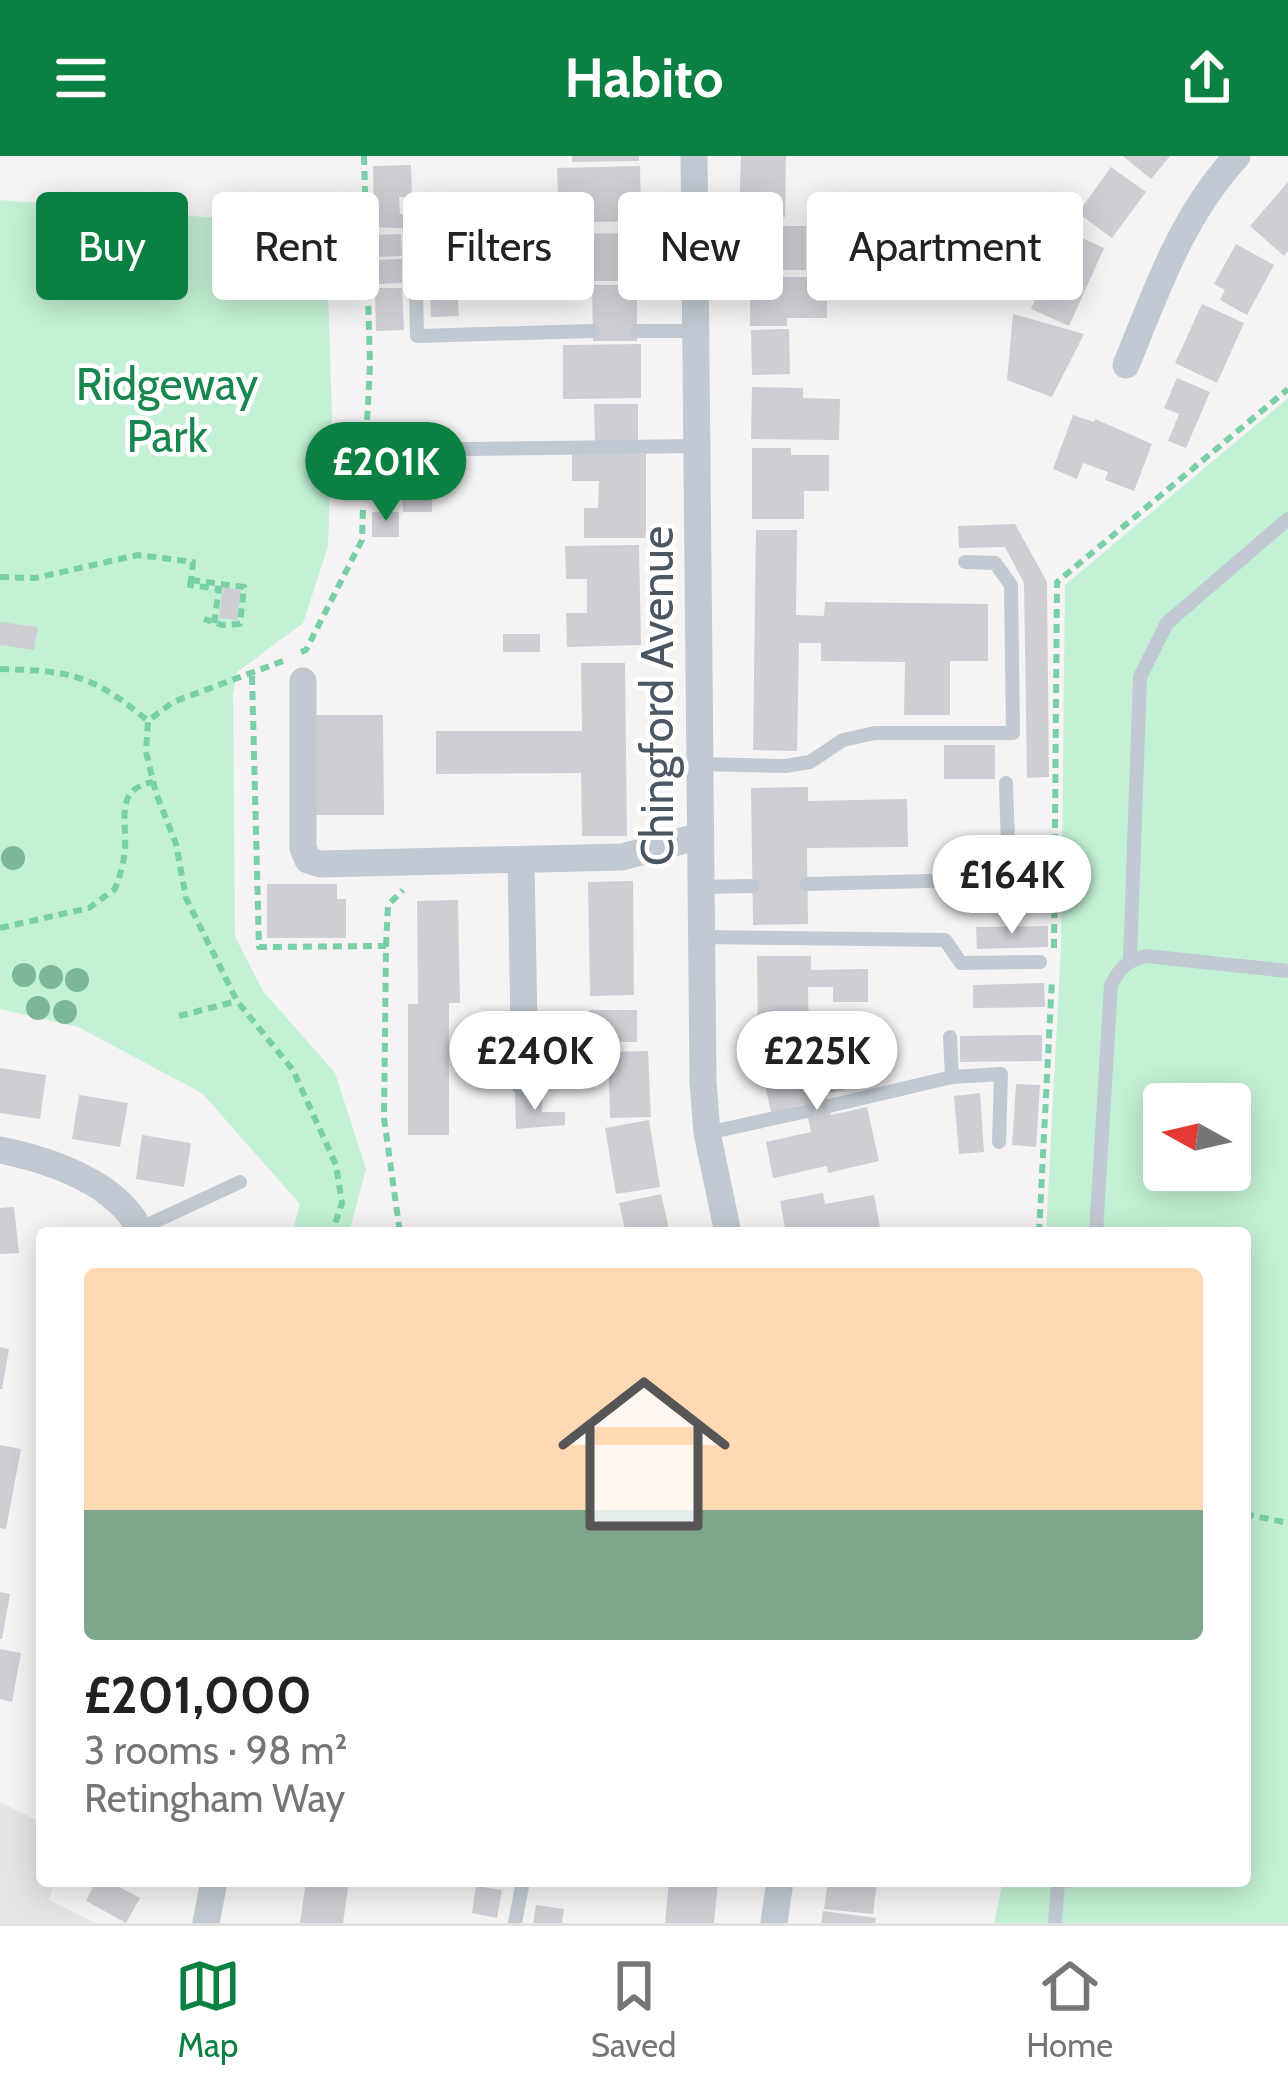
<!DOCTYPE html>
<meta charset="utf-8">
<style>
:root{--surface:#fff;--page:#f2f2f2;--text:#222;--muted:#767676;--line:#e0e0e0;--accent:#0b8043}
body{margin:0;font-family:Cabin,sans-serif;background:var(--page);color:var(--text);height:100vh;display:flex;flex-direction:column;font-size:45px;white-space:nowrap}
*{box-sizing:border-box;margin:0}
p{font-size:39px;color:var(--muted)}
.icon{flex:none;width:66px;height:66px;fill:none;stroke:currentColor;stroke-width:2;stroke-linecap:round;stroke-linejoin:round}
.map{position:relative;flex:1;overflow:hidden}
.sheet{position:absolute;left:36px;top:1071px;width:1215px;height:660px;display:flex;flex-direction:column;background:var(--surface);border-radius:12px;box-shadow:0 6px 30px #0003}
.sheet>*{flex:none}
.guide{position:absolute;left:36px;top:36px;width:1218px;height:108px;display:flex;gap:24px}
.needle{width:78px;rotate:278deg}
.controls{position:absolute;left:1143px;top:927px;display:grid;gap:24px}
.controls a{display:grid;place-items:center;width:108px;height:108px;border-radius:12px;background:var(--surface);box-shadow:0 6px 30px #0003;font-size:60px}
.price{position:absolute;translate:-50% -102px;padding:0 27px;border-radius:42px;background:#fff;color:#222;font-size:39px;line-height:78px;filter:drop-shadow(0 3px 6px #0008)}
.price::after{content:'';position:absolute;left:50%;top:72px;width:36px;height:27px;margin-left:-18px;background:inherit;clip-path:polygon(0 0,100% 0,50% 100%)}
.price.on{background:var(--accent);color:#fff}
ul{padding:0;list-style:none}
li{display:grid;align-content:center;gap:24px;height:636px;padding:0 48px}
li span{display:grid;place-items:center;height:372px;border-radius:12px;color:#555}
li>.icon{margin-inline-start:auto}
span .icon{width:216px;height:216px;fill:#fffc;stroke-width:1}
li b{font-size:51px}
.chip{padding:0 42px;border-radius:12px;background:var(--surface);box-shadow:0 6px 30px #0003;font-size:42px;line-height:108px}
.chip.on{background:var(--accent);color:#fff}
header{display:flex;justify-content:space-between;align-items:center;height:156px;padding:0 48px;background:var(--accent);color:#fff;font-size:54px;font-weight:800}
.menu{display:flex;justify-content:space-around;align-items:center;height:168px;border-top:3px solid var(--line);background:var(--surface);font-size:33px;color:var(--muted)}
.menu a{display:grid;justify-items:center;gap:6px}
.menu .on{color:var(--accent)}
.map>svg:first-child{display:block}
.education{fill:#e6e4e5}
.green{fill:#c3f1d5;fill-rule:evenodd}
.building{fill:#cdcfd5}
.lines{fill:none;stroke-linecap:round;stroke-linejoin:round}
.path{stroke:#7ad0a6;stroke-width:6;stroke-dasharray:9 6;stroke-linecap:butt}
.lane{stroke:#c1cad2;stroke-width:14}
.street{stroke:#c1cad2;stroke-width:27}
.tree{fill:#7bb799}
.labels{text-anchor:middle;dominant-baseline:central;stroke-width:9;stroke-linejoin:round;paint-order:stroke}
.park-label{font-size:45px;fill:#17864f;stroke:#fff}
.street-label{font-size:45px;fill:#4a5661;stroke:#fff}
</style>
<header><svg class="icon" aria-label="menu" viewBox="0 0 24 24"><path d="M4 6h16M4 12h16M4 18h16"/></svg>Habito<svg class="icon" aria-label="share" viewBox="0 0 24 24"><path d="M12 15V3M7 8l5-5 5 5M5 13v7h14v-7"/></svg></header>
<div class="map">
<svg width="1288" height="1767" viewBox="0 0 1288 1767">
<rect width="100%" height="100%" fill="#f5f3f3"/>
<path class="education" d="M0,1646L42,1667V1725H55L49,1744L95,1767H0Z"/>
<g class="green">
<path d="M0,44L326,71L332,260L328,390L303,467L237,516L233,539L235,781L263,835L335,917L366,1013L349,1077H292L300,1048L202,937L78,871L0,853Z"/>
<path d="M1288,242V1767H994L1003,1725H1245V1077H1046L1061,791L1065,429ZM1164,948H1230V1014H1164Z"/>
</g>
<g class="building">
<path d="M572,0H639V5L572,6Z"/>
<path d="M741,0H786L785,61L739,60Z"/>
<path d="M1123,0H1170L1151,23Z"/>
<path d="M411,9L412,41H399L400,58L421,57V73L374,71L373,10Z"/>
<path d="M640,10L641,65L589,66V57H566L565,39H558L557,12Z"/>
<path d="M1111,11L1146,36L1112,82L1078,57Z"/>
<path d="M1288,26V95L1284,100L1250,70Z"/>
<rect x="754" y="70" width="52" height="44"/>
<path d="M1066,75L1104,92L1069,170L1031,153Z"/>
<path d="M638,77L639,125H559L558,78Z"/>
<path d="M401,78L402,100L376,101L375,79Z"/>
<path d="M1236,88L1274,109L1247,159L1220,144L1225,134L1214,128Z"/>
<path d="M402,103V127L376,128L375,104Z"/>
<path d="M750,121H816V145H827V162H787V170H750Z"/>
<path d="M592,129H637V185H593Z"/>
<path d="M430,131H457L459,160L431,161Z"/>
<path d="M375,132H402L404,174L376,175Z"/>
<path d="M1202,148L1244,167L1217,227L1175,207Z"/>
<path d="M1013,158L1084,178L1052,241L1007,224Z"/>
<path d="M789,173L790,218L752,219L751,174Z"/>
<path d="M641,188V242L563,243V189Z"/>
<path d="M1177,222L1210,236L1186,292L1168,285L1179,258L1164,252Z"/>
<path d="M752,231L803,232V242L840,243L839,284L751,283Z"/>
<path d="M594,248H638V285L595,286Z"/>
<path d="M1073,259L1094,266L1095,263L1152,288L1134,335L1105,324L1108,316L1083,307L1077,323L1053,313Z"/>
<path d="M752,292H791V299H829V335H804V363H752Z"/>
<path d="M572,298H646V382H584V352H598L599,325H572Z"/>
<path d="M409,300H427V326H397V309Z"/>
<path d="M432,340V356H403L402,341Z"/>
<rect x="372" y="356" width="27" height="25"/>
<path d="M1015,368L1047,426L1049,621L1027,622L1024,427L1005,391L959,392L958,370Z"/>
<path d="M756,374H797L796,459L824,460L825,446L988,448V505H950V559H904L905,506L821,505V487H799L797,595L753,594Z"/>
<path d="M639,389L641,489L567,491L566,457H587V423H566L565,390Z"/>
<path d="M223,431L241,434L237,464L219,462Z"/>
<path d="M0,466L38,471L34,494L0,489Z"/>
<rect x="503" y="478" width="37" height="18"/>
<path d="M581,507H625L627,680H582L581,617L436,618V575H582Z"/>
<path d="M315,559H383L384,659H315Z"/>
<rect x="944" y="589" width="51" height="34"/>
<path d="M808,631V645L907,643L908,691L807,692L808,768L753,769L751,632Z"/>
<path d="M633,725L634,839L590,840L588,726Z"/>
<path d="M267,728H337V743H346V782H267Z"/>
<path d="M458,744L460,847H449V979H408V848H418L417,745Z"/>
<path d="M1048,770V791L977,793L976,771Z"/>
<path d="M757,800H811V814L868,813V846H833V831H808L809,883L758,884Z"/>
<path d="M1044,827L1045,851L973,852V829Z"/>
<path d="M589,854H637V886H588Z"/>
<path d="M1042,879V905L960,906V880Z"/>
<path d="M807,888L811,909L861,898L868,928L826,938L831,959L867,951L879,1005L828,1017L827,1010L773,1022L766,986L811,976L805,948L771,956L758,899Z"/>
<path d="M648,895L651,961L610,962L608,896Z"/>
<path d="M0,912L46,919L40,963L0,957Z"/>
<path d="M1016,928L1040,929L1036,991L1012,989Z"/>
<path d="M980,937L984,996L959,998L954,940Z"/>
<path d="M515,938H542V956H565V969L516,973Z"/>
<path d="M79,939L128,947L120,991L72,983Z"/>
<path d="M649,964L660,1031L616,1038L605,972Z"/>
<path d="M142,979L191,987L184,1031L136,1023Z"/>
<path d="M823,1037L825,1048L874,1039L881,1077H786L780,1045Z"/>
<path d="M661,1038L670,1077H626L619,1047Z"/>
<path d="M14,1051L19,1097L0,1098V1052Z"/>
<path d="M0,1191L9,1193L2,1233H0Z"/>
<path d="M0,1289L21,1293L6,1373L0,1372Z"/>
<path d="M0,1436L10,1438L2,1483H0Z"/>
<path d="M0,1493L21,1497L12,1546L0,1543Z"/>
<path d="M96,1725H108L140,1742L126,1767L86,1745Z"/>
<path d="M306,1725H349L343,1767H300Z"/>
<path d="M669,1725H718L714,1767H665Z"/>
<path d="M828,1725H877L873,1758L824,1753Z"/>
<path d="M476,1730L502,1734L497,1762L472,1757Z"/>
<path d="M536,1749L564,1753L562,1767H533Z"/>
<path d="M823,1755L876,1762L875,1767H821Z"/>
</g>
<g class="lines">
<g class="path">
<path d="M364,0L370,209L366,285"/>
<path d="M0,421L35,422L138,399L193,406L191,424"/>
<path d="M191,424L244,431L240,468L222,469L204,463"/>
<path d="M191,424L190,429L219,433L214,467"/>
<path d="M301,496L306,494L362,384L363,352"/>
<path d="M283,505L173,546L148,565L146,596L156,637L176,688L186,742L237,845L293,914L336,1009L342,1047L332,1077"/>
<path d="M0,513C71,515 92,518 148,565"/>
<path d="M252,520L259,791L386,790L384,962L400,1077"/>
<path d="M0,772L89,752L115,733C120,719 124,707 125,692C127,664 114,633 153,626"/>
<path d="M386,790L388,749L403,734"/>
<path d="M1054,792L1057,426L1288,233"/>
<path d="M179,860L237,845"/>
<path d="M1039,1077L1052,823"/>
<path d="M1245,1358L1288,1367"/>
</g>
<g class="lane">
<path d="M416,135L417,180L593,175"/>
<path d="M637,175H696"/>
<path d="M385,349L386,294L697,290"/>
<path d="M699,608L785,610L810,606L843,584L875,577H1013L1011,429L995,407L965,406"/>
<path d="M807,728L1009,723L1006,627"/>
<path d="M701,731L753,730"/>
<path d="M701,781L945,784L961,807L1040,806"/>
<path d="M1130,804L1140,521L1167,467L1288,363"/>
<path d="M950,881L952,921L1001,918L999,986"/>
<path d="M829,950L952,921"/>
<path d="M707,977L807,955"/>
<path d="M141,1072L240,1026"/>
<path d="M1096,1077L1111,829C1120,812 1126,805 1146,800L1288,815"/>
<path d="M515,1767L523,1725"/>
<path d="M1055,1767L1058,1725"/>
</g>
<g class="street">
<path d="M694,0L703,926L707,977L728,1077"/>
<path d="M1126,209C1157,134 1181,61 1237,0"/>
<path d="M303,525V692L308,704L320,708L622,701L700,680"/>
<path d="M521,704L525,928"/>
<path d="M0,994C49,1004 120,1027 141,1077"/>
<path d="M206,1767L214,1725"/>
<path d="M774,1767L780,1725"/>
</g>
</g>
<g class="tree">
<circle cx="13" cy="702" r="12"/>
<circle cx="24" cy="819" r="12"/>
<circle cx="51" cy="821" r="12"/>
<circle cx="77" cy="824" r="12"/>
<circle cx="38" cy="852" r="12"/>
<circle cx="65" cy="856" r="12"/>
</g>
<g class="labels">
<g class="park-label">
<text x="167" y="228">Ridgeway<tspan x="167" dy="52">Park</tspan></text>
</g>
<g class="street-label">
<text transform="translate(657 540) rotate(-90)">Chingford Avenue</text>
</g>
</g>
</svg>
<div class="controls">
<a><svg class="needle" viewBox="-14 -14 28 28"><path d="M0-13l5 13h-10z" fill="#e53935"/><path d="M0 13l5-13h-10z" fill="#767676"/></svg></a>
</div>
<b class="price on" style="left:386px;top:368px">£201K</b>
<b class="price" style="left:1012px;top:781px">£164K</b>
<b class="price" style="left:535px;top:957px">£240K</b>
<b class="price" style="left:817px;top:957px">£225K</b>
<div class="guide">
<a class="chip on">Buy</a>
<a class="chip">Rent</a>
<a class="chip">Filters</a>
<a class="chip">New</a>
<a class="chip">Apartment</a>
</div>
<section class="sheet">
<ul>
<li><span style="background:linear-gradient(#ffd9b3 65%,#7fa58c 0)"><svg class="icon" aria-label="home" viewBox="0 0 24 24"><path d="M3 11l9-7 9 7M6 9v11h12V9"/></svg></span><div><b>£201,000</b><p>3 rooms · 98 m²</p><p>Retingham Way</p></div></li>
</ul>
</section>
</div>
<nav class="menu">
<a class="on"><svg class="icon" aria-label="map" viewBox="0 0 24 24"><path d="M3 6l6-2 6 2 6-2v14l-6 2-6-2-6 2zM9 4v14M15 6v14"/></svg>Map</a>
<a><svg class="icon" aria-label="saved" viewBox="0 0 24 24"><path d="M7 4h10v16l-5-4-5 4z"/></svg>Saved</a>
<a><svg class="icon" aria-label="home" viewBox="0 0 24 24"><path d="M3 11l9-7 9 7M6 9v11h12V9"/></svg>Home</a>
</nav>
